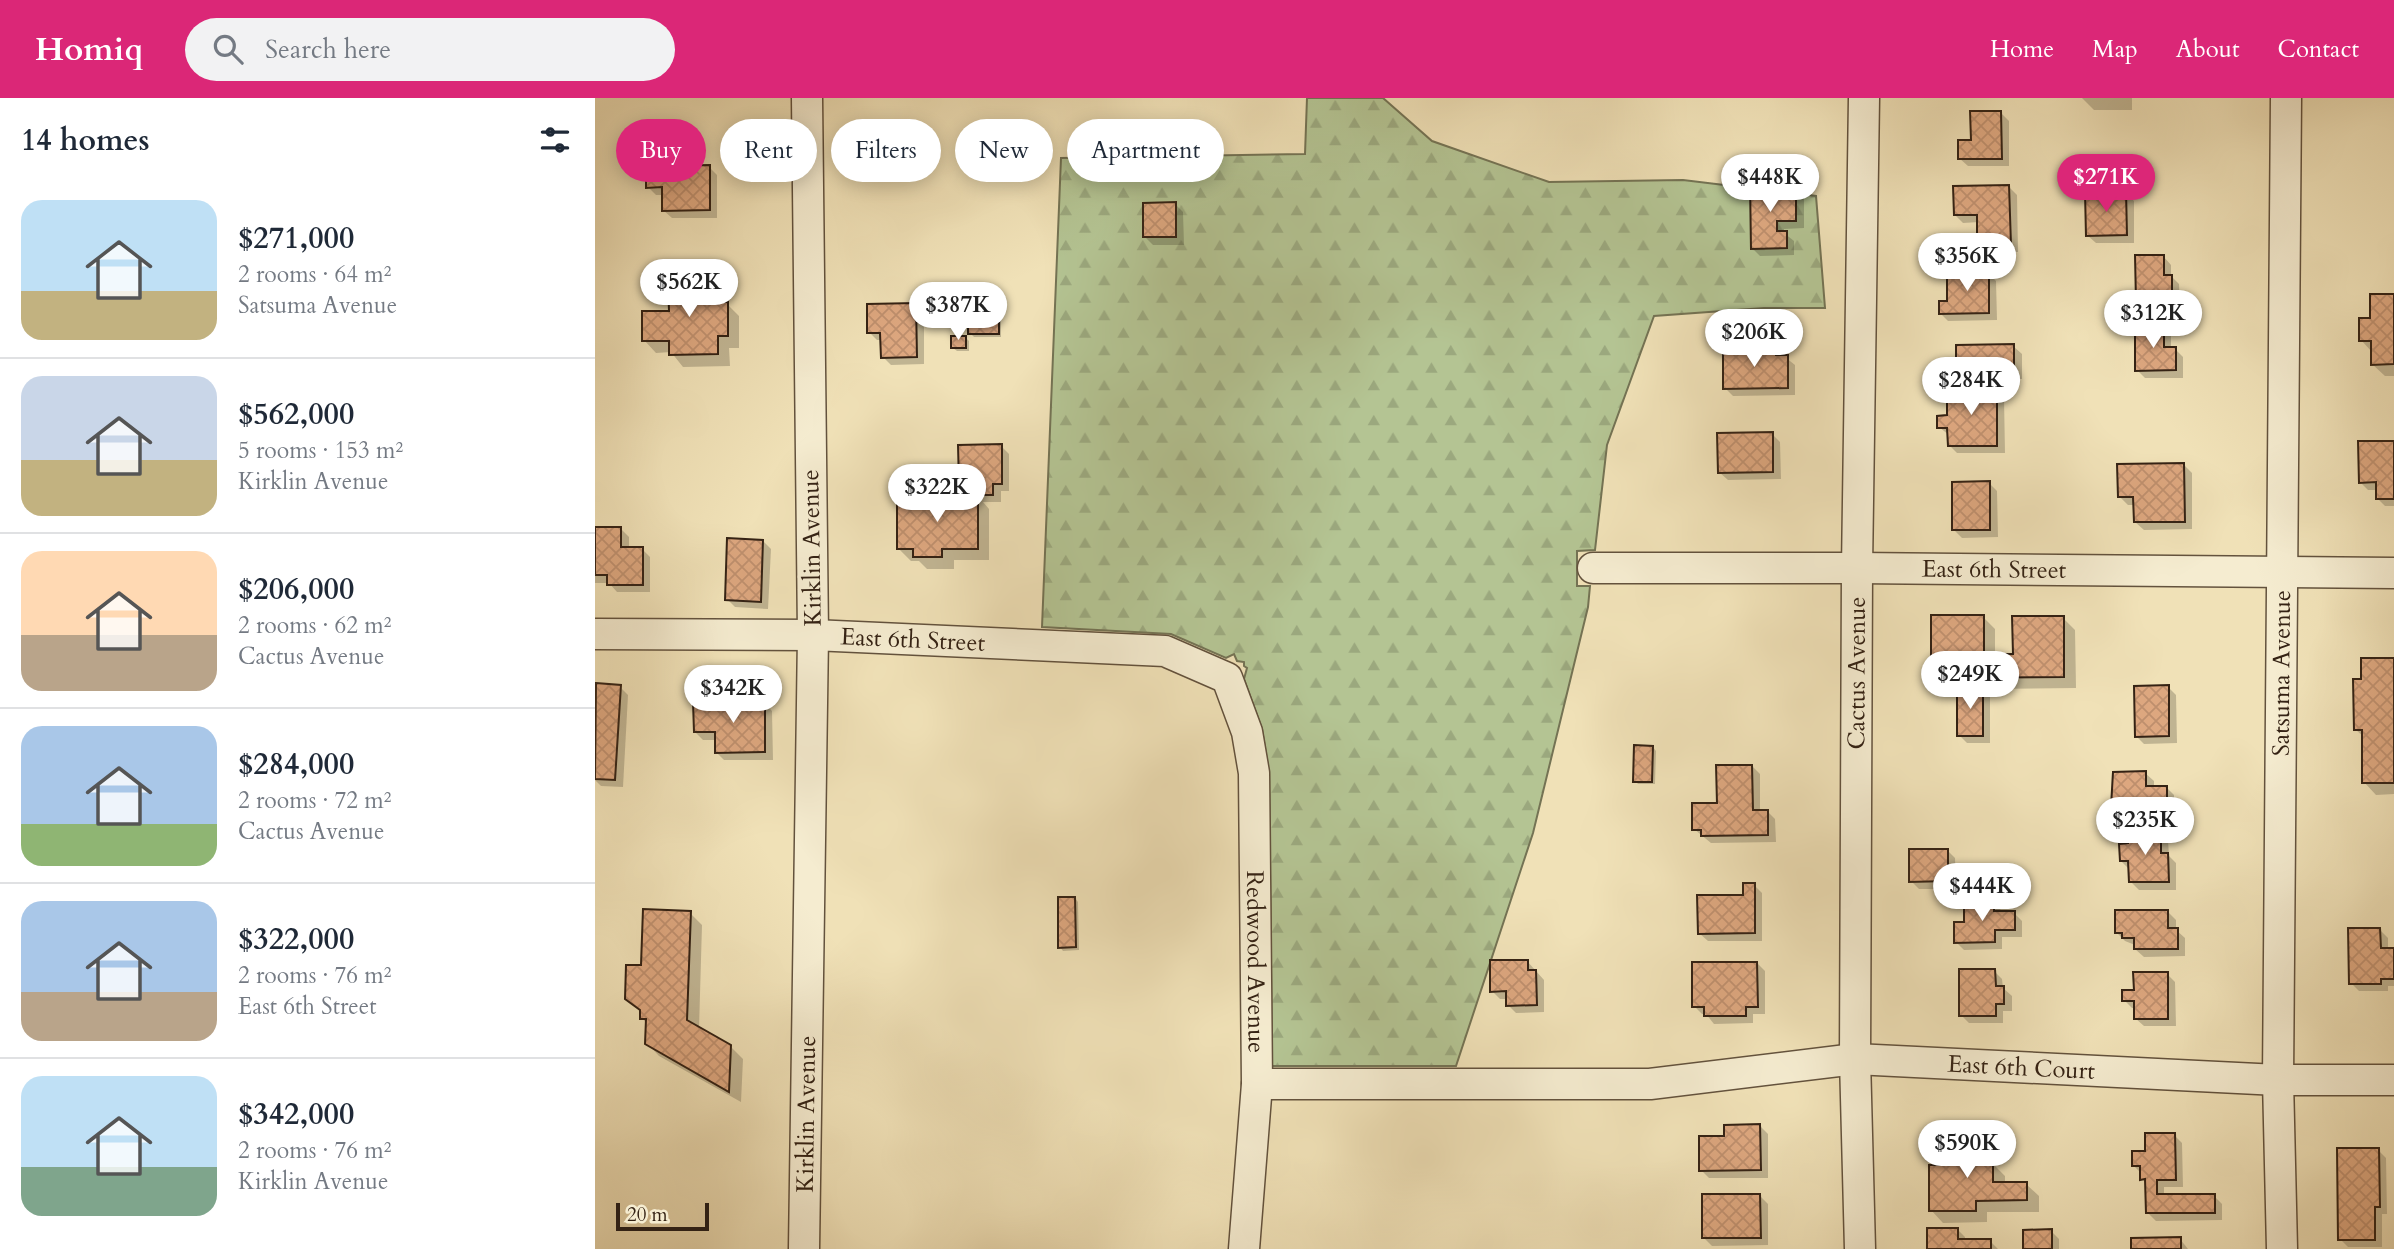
<!DOCTYPE html>
<meta charset="utf-8">
<style>
:root{--surface:#fff;--page:#f2f2f3;--text:#1f2937;--muted:#747a83;--line:#e0e1e3;--accent:#db2777}
body{margin:0;font-family:Cardo,serif;background:var(--page);color:var(--text);height:100vh;display:flex;flex-direction:column;font-size:26px;white-space:nowrap}
*{box-sizing:border-box;margin:0}
p{font-size:23px;color:var(--muted)}
.icon{flex:none;width:38px;height:38px;fill:none;stroke:currentColor;stroke-width:2;stroke-linecap:round;stroke-linejoin:round}
.map{position:relative;flex:1;overflow:hidden}
.sheet{display:flex;flex-direction:column;background:var(--surface);width:595px}
.sheet>*{flex:none}
.top-card{position:absolute;left:21px;top:21px;width:665px;height:63px;display:flex;gap:14px}
.scale{position:absolute;left:21px;bottom:18px;width:93px;box-sizing:border-box;padding-left:7px;border:4px solid #342214;border-top:0;font-size:19px;line-height:24px;white-space:nowrap;color:#342214;-webkit-text-stroke:5px #f5ecd0;paint-order:stroke}
.price{position:absolute;translate:-50% -60px;padding:0 16px;border-radius:24px;background:#fff;color:#222;font-size:23px;line-height:46px;filter:drop-shadow(0 2px 4px #0008)}
.price::after{content:'';position:absolute;left:50%;top:42px;width:21px;height:16px;margin-left:-10px;background:inherit;clip-path:polygon(0 0,100% 0,50% 100%)}
.price.current{background:var(--accent);color:#fff}
ul{padding:0;list-style:none}
li{display:flex;align-items:center;gap:21px;height:175px;padding:0 21px}
li+li{border-top:2px solid var(--line)}
li span{display:grid;place-items:center;flex:none;width:196px;height:140px;border-radius:21px;color:#555}
li>.icon{margin-inline-start:auto}
span .icon{width:84px;height:84px;fill:#fffc;stroke-width:1}
li b{font-size:30px}
h2{display:flex;justify-content:space-between;align-items:center;height:84px;padding:0 21px;font-size:30px}
.chip{padding:0 24px;border-radius:32px;background:var(--surface);box-shadow:0 4px 18px #0003;font-size:24px;line-height:63px}
.chip.current{background:var(--accent);color:#fff}
header{display:flex;align-items:center;gap:42px;box-sizing:border-box;height:98px;padding:0 35px;background:var(--accent);color:#fff}
header strong{font-size:33px}
nav{display:flex;gap:38px;margin-inline-start:auto;font-size:24px}
.search{width:490px;height:63px;background:var(--page);display:flex;align-items:center;gap:18px;box-sizing:border-box;padding:0 24px;border-radius:38px;color:var(--muted);font-size:26px}
main{display:flex;flex:1;min-height:0}
.map>svg:first-child{display:block}
.forest{fill:url(#forest-firs);stroke:#747354;stroke-width:2}
.shadow{fill:#0003}
.building{fill:url(#building-cross-hatch);stroke:#342214;stroke-width:2}
.lines{fill:none;stroke-linecap:round;stroke-linejoin:round}
.minor-casing{stroke:#63523d;stroke-width:33}
.minor{stroke:#f5ecd0;stroke-width:30}
.labels{text-anchor:middle;dominant-baseline:central;stroke-width:6;stroke-linejoin:round;paint-order:stroke}
.street-label{font-size:24px;fill:#342214;stroke:#f5ecd0}
</style>
<header>
<strong>Homiq</strong>
<div class="search"><svg class="icon" aria-label="search" viewBox="0 0 24 24"><circle cx="10" cy="10" r="6"/><path d="M15 15l6 6"/></svg>Search here</div>
<nav><a>Home</a><a>Map</a><a>About</a><a>Contact</a></nav>
</header>
<main>
<section class="sheet">
<h2>14 homes<svg class="icon" aria-label="filters" viewBox="0 0 24 24"><path d="M4 7h16M4 17h16"/><circle cx="9" cy="7" r="2"/><circle cx="15" cy="17" r="2"/></svg></h2>
<ul>
<li><span style="background:linear-gradient(#bfe0f5 65%,#c2b280 0)"><svg class="icon" aria-label="home" viewBox="0 0 24 24"><path d="M3 11l9-7 9 7M6 9v11h12V9"/></svg></span><div><b>$271,000</b><p>2 rooms · 64 m²</p><p>Satsuma Avenue</p></div></li>
<li><span style="background:linear-gradient(#c9d6e8 60%,#c2b280 0)"><svg class="icon" aria-label="home" viewBox="0 0 24 24"><path d="M3 11l9-7 9 7M6 9v11h12V9"/></svg></span><div><b>$562,000</b><p>5 rooms · 153 m²</p><p>Kirklin Avenue</p></div></li>
<li><span style="background:linear-gradient(#ffd9b3 60%,#b9a48a 0)"><svg class="icon" aria-label="home" viewBox="0 0 24 24"><path d="M3 11l9-7 9 7M6 9v11h12V9"/></svg></span><div><b>$206,000</b><p>2 rooms · 62 m²</p><p>Cactus Avenue</p></div></li>
<li><span style="background:linear-gradient(#a9c7e8 70%,#8fb573 0)"><svg class="icon" aria-label="home" viewBox="0 0 24 24"><path d="M3 11l9-7 9 7M6 9v11h12V9"/></svg></span><div><b>$284,000</b><p>2 rooms · 72 m²</p><p>Cactus Avenue</p></div></li>
<li><span style="background:linear-gradient(#a9c7e8 65%,#b9a48a 0)"><svg class="icon" aria-label="home" viewBox="0 0 24 24"><path d="M3 11l9-7 9 7M6 9v11h12V9"/></svg></span><div><b>$322,000</b><p>2 rooms · 76 m²</p><p>East 6th Street</p></div></li>
<li><span style="background:linear-gradient(#bfe0f5 65%,#7fa58c 0)"><svg class="icon" aria-label="home" viewBox="0 0 24 24"><path d="M3 11l9-7 9 7M6 9v11h12V9"/></svg></span><div><b>$342,000</b><p>2 rooms · 76 m²</p><p>Kirklin Avenue</p></div></li>
</ul>
</section>
<div class="map">
<svg width="1799" height="1151" viewBox="0 0 1799 1151">
<defs>
<pattern id="forest-firs" width="22" height="20" patternUnits="userSpaceOnUse" patternTransform="scale(1.75)"><rect width="22" height="20" fill="#b4c493"/><path d="M5 1l3.5 6h-7zM16 11l3.5 6h-7z" fill="#9ba87e"/></pattern>
<pattern id="building-cross-hatch" width="8" height="8" patternUnits="userSpaceOnUse" patternTransform="scale(1.75)"><rect width="8" height="8" fill="#dda77f"/><path d="M0 0l8 8M0 8l8-8" fill="none" stroke="#be8f6d"/></pattern>
</defs>
<rect width="100%" height="100%" fill="#f0e1b7"/>
<filter id="stains"><feTurbulence type="fractalNoise" baseFrequency=".00286" numOctaves="4"/><feColorMatrix values="0 0 0 0 .2 0 0 0 0 .09 0 0 0 0 .02 0 0 0 .5 -.17"/></filter>
<radialGradient id="worn" r=".72"><stop offset=".6" stop-color="#630" stop-opacity="0"/><stop offset="1" stop-color="#630" stop-opacity=".3"/></radialGradient>
<path class="forest" d="M712,0H788L837,43L954,84L1088,82L1221,98L1230,210H1169L1059,218L1012,347L1000,452L982,453V488H995L993,509L938,735L861,968H677L674,675L667,631L649,581L652,570L649,568V564L642,563L639,556L631,560L576,536L447,529L466,60L710,56Z"/>
<g class="shadow">
<path d="M1487,0H1537V12H1499Z"/>
<path d="M1406,15L1414,23V68H1373L1364,60L1377,43Z"/>
<path d="M114,69L122,77V120H77L68,112V97H61L53,89Z"/>
<path d="M1181,86L1186,91H1201L1209,100V130L1189,131V135L1199,143V157L1165,158L1157,150Z"/>
<path d="M1414,89L1422,97L1423,154H1392L1384,146V124L1368,125L1360,117Z"/>
<path d="M1530,95L1539,103V145H1501L1492,137Z"/>
<path d="M580,106L588,114L589,147H558L550,139Z"/>
<path d="M1568,158L1576,167V178L1584,186L1585,211H1550L1542,203Z"/>
<path d="M1393,175L1401,183L1402,222L1353,223L1345,215L1354,205Z"/>
<path d="M122,184L134,196V208L144,218V250H134L135,268L88,269L76,254L61,255L49,242L76,215Z"/>
<path d="M1799,198V278H1790L1777,266V254L1766,242Z"/>
<path d="M321,207L329,215V266L296,267L288,259L287,242H282L274,234Z"/>
<path d="M403,208L406,212V239H379L375,235Z"/>
<path d="M1568,230L1576,238V251H1580L1588,259V280H1550L1542,272Z"/>
<path d="M370,239L374,243V253H362L358,250Z"/>
<path d="M1418,248L1427,256V281L1371,282L1363,274Z"/>
<path d="M1181,252L1200,267V297L1138,298L1130,290Z"/>
<path d="M1401,292L1409,300L1410,355H1362L1354,347V337L1344,329L1354,319Z"/>
<path d="M1177,336L1185,344L1186,381L1133,382L1124,374Z"/>
<path d="M1799,344V408H1790L1782,400V392H1773L1765,384Z"/>
<path d="M406,348L414,356V393H406V404H388L394,411V462H359V471H332L324,463H316L304,451V399H384V393L373,394L365,386Z"/>
<path d="M1589,367L1597,375V431L1549,432L1540,424V407H1533L1524,398Z"/>
<path d="M1394,385L1402,393L1403,439L1367,440L1359,432Z"/>
<path d="M0,431H26L34,439V451H47L55,459V494H22L14,485H0Z"/>
<path d="M168,443L176,451L173,511L140,509L132,501Z"/>
<path d="M1388,519L1400,531V557H1420L1468,520L1480,532L1481,590L1388,591L1395,598V645H1372L1364,637V591H1350L1338,579Z"/>
<path d="M1799,562V696L1781,697L1769,684V639L1761,632L1768,582Z"/>
<path d="M3,587L25,589L33,597L28,689L6,688L0,682Z"/>
<path d="M1573,589L1581,597L1582,645L1549,646L1541,638Z"/>
<path d="M169,605L177,613L178,662H129L121,654V642H108L100,634Z"/>
<path d="M1058,649L1061,653L1060,686H1043L1040,683Z"/>
<path d="M1157,668L1165,676V714L1172,713L1180,721L1181,744L1116,745L1099,731Z"/>
<path d="M1550,675L1559,683V690L1571,689L1579,697V715L1526,716L1518,708Z"/>
<path d="M1565,734L1573,742L1574,758L1581,765V792H1544L1536,784L1535,772L1526,763Z"/>
<path d="M1352,752L1360,760L1361,791H1324L1316,783Z"/>
<path d="M1159,787L1167,795V843H1113L1104,835L1149,798Z"/>
<path d="M480,800L483,804L484,852L468,853L465,849Z"/>
<path d="M1398,805L1407,813L1419,815L1427,823V839H1407V851L1369,852L1361,844L1371,825Z"/>
<path d="M1573,814L1581,822V832L1590,840V858L1549,859L1540,851V847L1530,843L1522,835Z"/>
<path d="M95,815L107,827L104,931L135,948L148,961L146,1004L64,958L52,945V926L47,920V915L32,901L48,869Z"/>
<path d="M1785,832L1793,840V851H1799V888H1793V893H1764L1756,885Z"/>
<path d="M932,863L949,882V914L921,915L913,907V901H905L897,893Z"/>
<path d="M1162,865L1170,873V916H1158V925L1119,926L1111,916H1107L1099,908Z"/>
<path d="M1399,873L1407,881L1408,890L1417,898V913H1408V925H1374L1366,917Z"/>
<path d="M1572,876L1580,884L1581,928H1549L1540,920V910H1537L1529,902Z"/>
<path d="M1165,1028L1173,1036V1080H1114L1106,1072L1131,1040Z"/>
<path d="M1579,1037L1587,1045L1588,1089H1569V1098H1619L1627,1106V1122L1561,1123L1552,1114V1086L1547,1081V1076L1538,1067L1552,1055Z"/>
<path d="M1379,1042L1392,1054V1066H1398L1410,1078V1086H1431L1444,1098V1114H1392V1124L1348,1125L1336,1112L1347,1068Z"/>
<path d="M1783,1052L1791,1060L1792,1116H1787V1149H1753L1745,1141Z"/>
<path d="M1165,1098L1173,1106V1147L1117,1148L1109,1140Z"/>
<path d="M1362,1131L1370,1139V1143H1395L1403,1151H1334Z"/>
<path d="M1456,1133L1464,1141V1151H1429Z"/>
<path d="M1585,1141L1593,1151H1538Z"/>
</g>
<g class="building">
<path d="M1375,13H1406L1407,61H1363V42H1376Z"/>
<path d="M115,67V112L67,113V89L51,90V68Z"/>
<path d="M1155,84H1181V90H1201V123H1182V133H1192V150L1156,151Z"/>
<path d="M1414,87L1416,147H1382V117H1359L1358,88Z"/>
<path d="M1531,93L1532,137L1491,138L1490,94Z"/>
<path d="M581,104V139H548V105Z"/>
<path d="M1540,157H1569V177H1577V203L1541,204Z"/>
<path d="M1394,173V215L1344,216V203H1352V174Z"/>
<path d="M73,182H122L123,204H133V238H123V256L74,257V243H47V213H74Z"/>
<path d="M1775,196H1799V266L1776,267V243H1764V220H1775Z"/>
<path d="M321,205L322,259L286,260L285,235H272V206Z"/>
<rect x="373" y="206" width="31" height="30"/>
<path d="M1540,228H1569V249H1581V272L1540,273Z"/>
<rect x="356" y="238" width="15" height="12"/>
<path d="M1419,246V274L1361,275V247Z"/>
<path d="M1128,250H1181V257H1193V290L1128,291Z"/>
<path d="M1402,290V348H1353L1352,330H1342V318L1352,317V291Z"/>
<path d="M1178,334V374L1123,375L1122,335Z"/>
<path d="M1763,343H1799V401H1781V384L1764,385Z"/>
<path d="M407,346V386H398V397H383V386H364L363,347Z"/>
<path d="M1589,365L1590,424H1539L1538,399H1523L1522,366Z"/>
<path d="M1395,383V432H1357V384Z"/>
<path d="M383,397V451H347V459H318V451H302V398Z"/>
<path d="M0,429H26V449H48V487H12V477H0Z"/>
<path d="M132,440L168,442L166,504L130,502Z"/>
<path d="M1336,517H1389V556H1418L1417,518H1469V579L1336,580Z"/>
<path d="M1766,560H1799V685H1767V632H1759L1758,581H1766Z"/>
<path d="M1,585L26,587L20,682L0,681Z"/>
<path d="M1574,587V638L1540,639L1539,588Z"/>
<rect x="1362" y="588" width="26" height="50"/>
<path d="M170,603V654L120,655V634H99L98,604Z"/>
<path d="M1039,647L1058,648L1057,684H1038Z"/>
<path d="M1121,667H1157L1158,712H1173V737L1106,738V732H1097V705H1122Z"/>
<path d="M1551,673V688H1572V708L1516,709L1518,674Z"/>
<path d="M1566,732V755H1573L1574,784H1534L1533,763H1525L1524,746L1533,745V733Z"/>
<path d="M1314,751H1353V783L1314,784Z"/>
<path d="M1148,785H1160V835L1103,836L1102,797H1148Z"/>
<path d="M463,799H480L481,849L463,850Z"/>
<path d="M1369,803H1399V813H1420V832H1400V844L1359,845V824H1369Z"/>
<path d="M48,811L96,813L92,922L136,947L134,994L50,946L51,921H45V912L30,901L31,867H46Z"/>
<path d="M1520,812H1573V830H1583V851H1539V840H1527V835H1520Z"/>
<path d="M1753,830H1785L1786,850H1799V881H1786V886H1754Z"/>
<path d="M895,862H933V872H941L942,907L911,908V893L895,894Z"/>
<path d="M1097,864H1162L1163,909H1151V918H1109V909H1097Z"/>
<path d="M1364,871H1400L1401,888H1409V906H1401V918H1364Z"/>
<path d="M1538,874H1573V921H1539V903H1527V892H1539Z"/>
<path d="M1165,1026L1166,1072L1104,1073V1038H1129V1027Z"/>
<path d="M1550,1035H1580L1581,1082H1562V1096H1620V1115H1551L1550,1081L1545,1082V1068H1537V1053H1550Z"/>
<path d="M1380,1040V1065L1398,1064V1084H1432V1102L1381,1103V1113H1334V1067H1345V1041Z"/>
<path d="M1742,1050H1784L1785,1109H1780V1142H1743Z"/>
<path d="M1107,1096H1165L1166,1140H1107Z"/>
<path d="M1332,1130H1363V1141H1396V1151H1332Z"/>
<path d="M1457,1131V1151H1428V1132Z"/>
<path d="M1586,1139V1151H1536V1140Z"/>
</g>
<g class="lines">
<defs>
<g id="minor">
<path id="s1" d="M998,470H1262L1799,475"/>
<path id="s2" d="M0,536L218,537L570,553L632,580L652,634L659,675L662,986L649,1151"/>
<path id="s3" d="M662,986H1055L1260,961L1683,982H1799"/>
<path id="s4" d="M209,1151L218,537L212,0"/>
<path id="s5" d="M1265,1151L1260,961L1262,470L1269,0"/>
<path id="s6" d="M1687,1151L1683,982L1691,0"/>
</g>
</defs>
<use href="#minor" class="minor-casing"/>
<use href="#minor" class="minor"/>
</g>
<g class="labels">
<g class="street-label">
<text transform="translate(217 450) rotate(-91)">Kirklin Avenue</text>
<text stroke="none"><textPath href="#s1" startOffset="401">East 6th Street</textPath></text>
<text stroke="none"><textPath href="#s2" startOffset="318">East 6th Street</textPath></text>
<text stroke="none"><textPath href="#s5" startOffset="576">Cactus Avenue</textPath></text>
<text stroke="none"><textPath href="#s6" startOffset="576">Satsuma Avenue</textPath></text>
<text stroke="none"><textPath href="#s2" startOffset="926">Redwood Avenue</textPath></text>
<text stroke="none"><textPath href="#s3" startOffset="766">East 6th Court</textPath></text>
<text stroke="none"><textPath href="#s4" startOffset="135">Kirklin Avenue</textPath></text>
</g>
</g>
<rect width="100%" height="100%" filter="url(#stains)"/>
<rect width="100%" height="100%" fill="url(#worn)"/>
</svg>
<div class="scale">20 m</div>
<b class="price" style="left:1175px;top:116px">$448K</b>
<b class="price current" style="left:1511px;top:116px">$271K</b>
<b class="price" style="left:1372px;top:195px">$356K</b>
<b class="price" style="left:94px;top:221px">$562K</b>
<b class="price" style="left:363px;top:244px">$387K</b>
<b class="price" style="left:1558px;top:252px">$312K</b>
<b class="price" style="left:1159px;top:271px">$206K</b>
<b class="price" style="left:1376px;top:319px">$284K</b>
<b class="price" style="left:342px;top:426px">$322K</b>
<b class="price" style="left:1375px;top:613px">$249K</b>
<b class="price" style="left:138px;top:627px">$342K</b>
<b class="price" style="left:1550px;top:759px">$235K</b>
<b class="price" style="left:1387px;top:825px">$444K</b>
<b class="price" style="left:1372px;top:1082px">$590K</b>
<div class="top-card">
<a class="chip current">Buy</a>
<a class="chip">Rent</a>
<a class="chip">Filters</a>
<a class="chip">New</a>
<a class="chip">Apartment</a>
</div>
</div>
</main>
